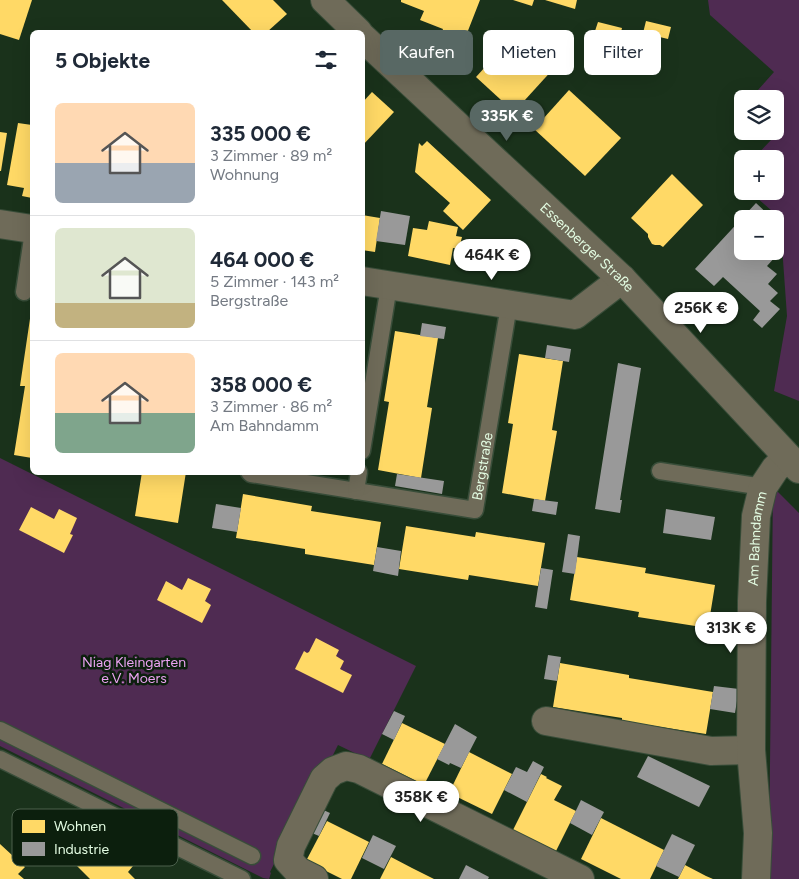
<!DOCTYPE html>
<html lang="de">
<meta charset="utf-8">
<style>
:root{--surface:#fff;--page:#f6f6f7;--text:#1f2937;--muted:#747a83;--line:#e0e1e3;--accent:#586864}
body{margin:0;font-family:Figtree,sans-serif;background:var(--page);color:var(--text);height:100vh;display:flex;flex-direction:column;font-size:19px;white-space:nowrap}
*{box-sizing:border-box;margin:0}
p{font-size:16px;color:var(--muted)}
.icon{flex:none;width:28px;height:28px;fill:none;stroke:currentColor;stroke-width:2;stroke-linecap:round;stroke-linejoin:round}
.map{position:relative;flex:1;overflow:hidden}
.drawer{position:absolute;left:30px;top:30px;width:335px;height:445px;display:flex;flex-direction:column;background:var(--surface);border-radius:8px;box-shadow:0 5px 20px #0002}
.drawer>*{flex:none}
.top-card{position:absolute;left:380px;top:30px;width:344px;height:45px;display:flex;gap:10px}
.controls{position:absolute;left:734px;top:90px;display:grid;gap:10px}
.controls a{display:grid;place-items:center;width:50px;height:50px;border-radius:8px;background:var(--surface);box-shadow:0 5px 20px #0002;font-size:25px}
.price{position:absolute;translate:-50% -42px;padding:0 11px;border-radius:18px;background:#fff;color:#222;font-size:16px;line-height:32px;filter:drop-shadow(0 1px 2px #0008)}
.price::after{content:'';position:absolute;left:50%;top:30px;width:15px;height:11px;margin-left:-8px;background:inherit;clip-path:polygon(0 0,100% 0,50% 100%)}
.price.current{background:var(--accent);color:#fff}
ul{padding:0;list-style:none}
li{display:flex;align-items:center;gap:15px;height:125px;padding:0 25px}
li+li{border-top:1px solid var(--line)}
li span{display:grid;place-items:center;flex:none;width:140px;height:100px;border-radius:8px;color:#555}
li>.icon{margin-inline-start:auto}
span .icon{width:60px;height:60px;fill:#fffc;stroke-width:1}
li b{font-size:21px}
h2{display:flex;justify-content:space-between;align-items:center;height:60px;padding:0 25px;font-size:21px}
.pill{padding:0 18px;border-radius:8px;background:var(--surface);box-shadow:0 5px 20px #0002;font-size:18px;line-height:45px}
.pill.current{background:var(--accent);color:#fff}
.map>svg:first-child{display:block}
.green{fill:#4f2b52}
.homes{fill:#ffd966}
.industry{fill:#999}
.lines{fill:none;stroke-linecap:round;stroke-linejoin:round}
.service-casing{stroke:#384d39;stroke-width:19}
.minor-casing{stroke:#384d39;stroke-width:30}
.tertiary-casing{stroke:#384d39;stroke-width:30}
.service{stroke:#6f6b59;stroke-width:16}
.minor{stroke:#6f6b59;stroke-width:28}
.tertiary{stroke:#6f6b59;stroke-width:28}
.labels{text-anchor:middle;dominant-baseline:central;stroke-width:5;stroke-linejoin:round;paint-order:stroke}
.street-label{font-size:14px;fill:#e3fce2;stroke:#0c1f0d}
.park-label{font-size:14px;fill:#eca3f2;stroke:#0c1f0d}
.key{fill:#0c1f0d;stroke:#4c614d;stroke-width:1}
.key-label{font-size:14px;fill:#e3fce2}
</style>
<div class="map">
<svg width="799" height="879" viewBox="0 0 799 879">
<rect width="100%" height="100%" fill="#1a321b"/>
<g class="green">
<path d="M708,0H799V401L774,391L787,316L780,218L749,191H775V159H753L771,140L764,131H775V99H750L774,72L710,15Z"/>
<path d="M0,458L416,666L369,760L338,745L327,767L319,773L270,872L271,873L269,879L263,878L0,746Z"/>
<path d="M773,487L799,513V879H768L769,857Z"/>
</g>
<g class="homes">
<path d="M0,0H32L19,40L0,34Z"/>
<path d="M222,0H273L287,14L267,32H253Z"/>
<path d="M401,0H480L462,46L440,38L443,29L420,20L424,11L401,2Z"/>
<path d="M513,0H534L532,6Z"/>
<path d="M545,0H577L575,9Z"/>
<path d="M646,21L671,27L668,39L643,33Z"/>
<path d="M598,22L622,28L619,40L594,34Z"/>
<path d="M517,32L555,67L514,112L476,77Z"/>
<path d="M569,90L621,138L585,176L534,129Z"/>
<path d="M372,92L394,112L362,146V103Z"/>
<path d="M18,123L32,125V198L22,196L24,188L7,185Z"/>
<path d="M0,132L7,133L1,171H0Z"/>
<path d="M427,141L491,200L463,230L443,211L450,203L415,172L419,143L422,146Z"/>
<path d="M672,174L703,205L663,247L660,245H655L652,244L648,237V234L631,218Z"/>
<path d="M362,215L380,218L375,252L362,250Z"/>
<path d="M429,221L458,227L456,236L462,237L459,249L453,248L450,265L408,256L413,228L427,230Z"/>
<path d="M31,312L32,313V458L14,455L25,386H20Z"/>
<path d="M395,331L438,338L427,407L432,408L421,478L378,470L389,402L384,401Z"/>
<path d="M519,354L563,361L552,430L557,431L545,501L502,493L513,424L508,423Z"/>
<path d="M142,472H186L178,523L135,516Z"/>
<path d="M243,494L312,506L311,511L381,522L374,565L305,554V549L236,538Z"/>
<path d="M31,507L54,519L59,509L77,518L70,534L73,535L64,553L19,530Z"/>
<path d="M406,526L475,537L476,532L545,543L538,586L469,575L468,580L399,569Z"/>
<path d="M577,557L646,568L645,573L715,585L708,628L638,617L639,612L570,600Z"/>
<path d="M188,578L211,589L205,601L211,605L202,623L157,600L166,581L182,590Z"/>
<path d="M316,638L339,650L336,656L344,661L340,669L352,675L343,693L295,669L304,651L307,653L309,652Z"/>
<path d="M560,663L629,675V678L713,692L706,734L622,721V718L553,707Z"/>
<path d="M402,723L445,744L424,785L382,764Z"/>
<path d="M469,752L512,774L492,814L449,793Z"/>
<path d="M541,774L547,777L546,778L562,786L554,800L576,811L556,851L513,830Z"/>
<path d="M601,818L664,850L650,879H621L581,859Z"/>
<path d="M327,821L369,842L351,879H342L306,861Z"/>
<path d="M100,835L133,866L128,872L135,879H90L74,863Z"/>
<path d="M0,844L25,867L18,874L24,879H0Z"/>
<path d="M391,857L412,868L434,879H380Z"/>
<path d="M685,865L706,876L713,879H678Z"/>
</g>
<g class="industry">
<path d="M756,203L773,219H742V251H770L776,256L767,266L777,274L768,284L778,293L770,301L780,309L762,328L753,320L760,311L723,277L714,286L695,269Z"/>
<path d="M381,211L410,216L405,245L376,241Z"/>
<path d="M422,323L446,327L444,339L420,336Z"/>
<path d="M547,345L571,349L569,362L545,358Z"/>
<path d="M618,363L641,368L620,500H622L620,513L595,509Z"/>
<path d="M397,474L444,481L442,494L395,486Z"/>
<path d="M534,499L558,502L556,515L532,511Z"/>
<path d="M216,504L241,508L237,532L212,528Z"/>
<path d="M666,509L715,517L711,540L663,533Z"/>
<path d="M568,534L580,536L575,574L562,572Z"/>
<path d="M377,547L401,551L398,576L373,571Z"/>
<path d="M541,568L553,570L547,609L535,607Z"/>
<path d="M548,655L561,657L557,681L544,679Z"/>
<path d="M714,686L739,689L735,713L710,709Z"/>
<path d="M394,711L405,716L394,740L382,734Z"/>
<path d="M455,724L477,737L461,768L450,763L449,765L437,759Z"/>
<path d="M648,756L710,786L699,807L637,777Z"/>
<path d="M533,761L544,767L527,802L504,790L516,767L527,772Z"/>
<path d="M581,800L604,812L592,835L570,823Z"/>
<path d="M319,808L330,813L319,836L307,831Z"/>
<path d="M672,834L695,845L679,877L656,866Z"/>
<path d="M373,835L396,846L384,869L362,858Z"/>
<path d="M466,865L489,877L488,879H459Z"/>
</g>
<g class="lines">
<defs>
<g id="service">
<path d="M24,292L32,238"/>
<path d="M362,451L389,286"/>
<path d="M660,471L763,487"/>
<path id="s1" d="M249,472L251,474L475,510L509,305"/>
<path d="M356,491L359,472"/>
<path d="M0,730L252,856"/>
<path d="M0,759L242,879"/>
</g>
<g id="minor">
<path d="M0,224L32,229"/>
<path d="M362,281L575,315L622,279"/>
<path d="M546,721L711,751L751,750"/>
<path d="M314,879L298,871L288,860L291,846L324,779L333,771L346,766L359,769L580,879"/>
<path id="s2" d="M756,879L758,833L751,750L752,601L756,516L763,487L775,469L787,457"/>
</g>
<g id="tertiary">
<path d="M325,0L358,32"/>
<path id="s3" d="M362,37L622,279L799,469"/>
</g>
</defs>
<use href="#service" class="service-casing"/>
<use href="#minor" class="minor-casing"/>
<use href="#tertiary" class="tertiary-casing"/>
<use href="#service" class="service"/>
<use href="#minor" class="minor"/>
<use href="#tertiary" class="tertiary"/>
</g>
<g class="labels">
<g class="street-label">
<text stroke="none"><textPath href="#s3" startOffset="308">Essenberger Straße</textPath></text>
<text stroke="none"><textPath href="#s1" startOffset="274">Bergstraße</textPath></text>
<text stroke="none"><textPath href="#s2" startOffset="341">Am Bahndamm</textPath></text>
</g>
<g class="park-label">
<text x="134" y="662">Niag Kleingarten<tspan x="134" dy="16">e.V. Moers</tspan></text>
</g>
</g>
<rect x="12" y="809" width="166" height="57" rx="8" class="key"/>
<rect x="22" y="820" width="23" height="13" fill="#ffd966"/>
<rect x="22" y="842" width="23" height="14" fill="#999"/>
<g class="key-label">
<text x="54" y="831">Wohnen</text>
<text x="54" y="854">Industrie</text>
</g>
</svg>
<div class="controls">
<a><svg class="icon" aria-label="layers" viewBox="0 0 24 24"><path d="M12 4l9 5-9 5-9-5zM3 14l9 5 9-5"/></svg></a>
<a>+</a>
<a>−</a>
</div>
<b class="price current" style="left:507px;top:142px">335K €</b>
<b class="price" style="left:492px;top:281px">464K €</b>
<b class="price" style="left:701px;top:334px">256K €</b>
<b class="price" style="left:731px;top:654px">313K €</b>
<b class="price" style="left:421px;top:823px">358K €</b>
<div class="top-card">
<a class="pill current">Kaufen</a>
<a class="pill">Mieten</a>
<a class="pill">Filter</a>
</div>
<section class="drawer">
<h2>5 Objekte<svg class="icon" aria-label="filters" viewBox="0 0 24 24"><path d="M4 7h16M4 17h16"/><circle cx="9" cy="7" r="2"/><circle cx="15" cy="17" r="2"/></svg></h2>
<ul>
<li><span style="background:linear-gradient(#ffd9b3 60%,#9aa5b1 0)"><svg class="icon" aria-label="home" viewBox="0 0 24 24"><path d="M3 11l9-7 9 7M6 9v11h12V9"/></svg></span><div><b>335 000 €</b><p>3 Zimmer · 89 m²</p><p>Wohnung</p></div></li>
<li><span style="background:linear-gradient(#dfe7d0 75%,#c2b280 0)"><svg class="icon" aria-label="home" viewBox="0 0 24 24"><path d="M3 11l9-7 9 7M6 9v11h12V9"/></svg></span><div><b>464 000 €</b><p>5 Zimmer · 143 m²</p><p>Bergstraße</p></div></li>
<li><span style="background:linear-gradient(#ffd9b3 60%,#7fa58c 0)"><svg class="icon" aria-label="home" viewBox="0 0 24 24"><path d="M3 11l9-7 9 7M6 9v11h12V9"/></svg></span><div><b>358 000 €</b><p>3 Zimmer · 86 m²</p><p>Am Bahndamm</p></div></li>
</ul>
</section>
</div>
